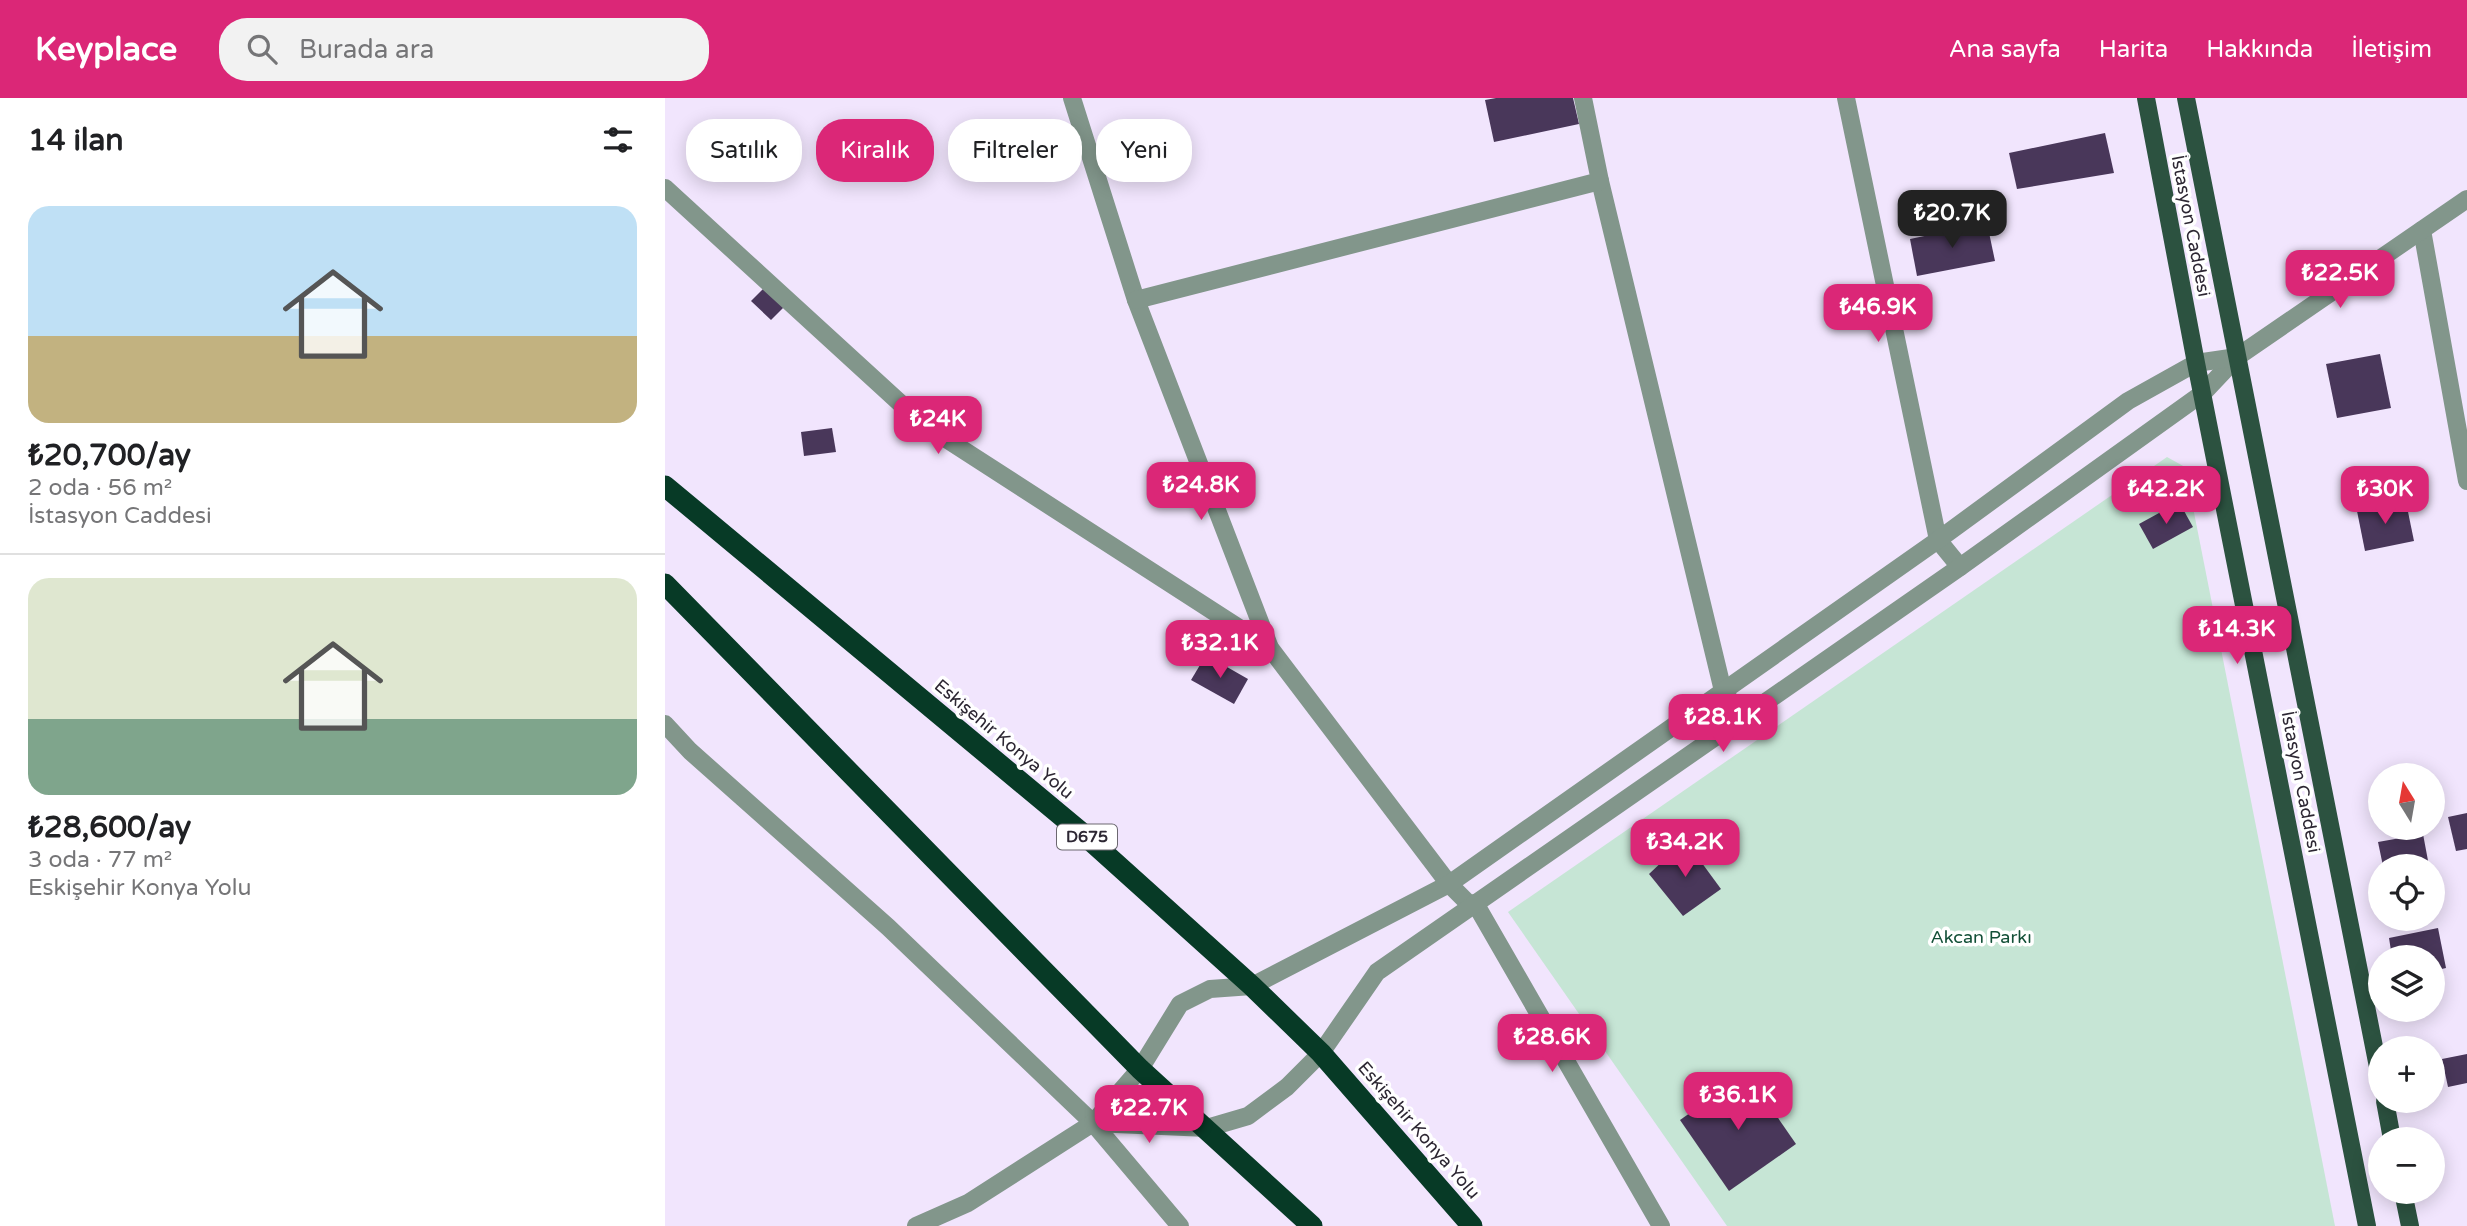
<!DOCTYPE html>
<html lang="tr">
<meta charset="utf-8">
<style>
:root{--surface:#fff;--page:#f2f2f2;--text:#202124;--muted:#757577;--line:#e0e0e0;--accent:#db2777}
body{margin:0;font-family:"Varela Round",sans-serif;background:var(--page);color:var(--text);height:100vh;display:flex;flex-direction:column;font-size:26px;white-space:nowrap}
*{box-sizing:border-box;margin:0}
p{font-size:23px;color:var(--muted)}
.icon{flex:none;width:38px;height:38px;fill:none;stroke:currentColor;stroke-width:2;stroke-linecap:round;stroke-linejoin:round}
.map{position:relative;flex:1;overflow:hidden}
.sheet{display:flex;flex-direction:column;background:var(--surface);width:665px}
.sheet>*{flex:none}
.guide{position:absolute;left:21px;top:21px;width:665px;height:63px;display:flex;gap:14px}
.needle{width:46px;rotate:349deg}
.fabs{position:absolute;left:1703px;top:665px;display:grid;gap:14px}
.fabs a{display:grid;place-items:center;width:77px;height:77px;border-radius:50%;background:var(--surface);box-shadow:0 4px 18px #0003;font-size:35px}
.price{position:absolute;translate:-50% -60px;padding:0 16px;border-radius:14px;background:var(--accent);color:#fff;font-size:23px;line-height:46px;filter:drop-shadow(0 2px 4px #0008)}
.price::after{content:'';position:absolute;left:50%;top:42px;width:21px;height:16px;margin-left:-10px;background:inherit;clip-path:polygon(0 0,100% 0,50% 100%)}
.price.current{background:#222;color:#fff}
ul{padding:0;list-style:none}
li{display:grid;align-content:center;gap:14px;height:371px;padding:0 28px}
li+li{border-top:2px solid var(--line)}
li span{display:grid;place-items:center;height:217px;border-radius:21px;color:#555}
li>.icon{margin-inline-start:auto}
span .icon{width:126px;height:126px;fill:#fffc;stroke-width:1}
li b{font-size:30px}
h2{display:flex;justify-content:space-between;align-items:center;height:84px;padding:0 28px;font-size:30px}
.pill{padding:0 24px;border-radius:28px;background:var(--surface);box-shadow:0 4px 18px #0003;font-size:24px;line-height:63px}
.pill.current{background:var(--accent);color:#fff}
header{display:flex;align-items:center;gap:42px;box-sizing:border-box;height:98px;padding:0 35px;background:var(--accent);color:#fff}
header strong{font-size:33px}
nav{display:flex;gap:38px;margin-inline-start:auto;font-size:24px}
.search{width:490px;height:63px;background:var(--page);display:flex;align-items:center;gap:18px;box-sizing:border-box;padding:0 24px;border-radius:28px;color:var(--muted);font-size:26px}
main{display:flex;flex:1;min-height:0}
.map>svg:first-child{display:block}
.green{fill:#c6e5d5}
.building{fill:#49375a}
.lines{fill:none;stroke-linecap:round;stroke-linejoin:round}
.minor{stroke:#82968b;stroke-width:18}
.major{stroke:#2c5240;stroke-width:18}
.highway{stroke:#073a26;stroke-width:21}
.labels{text-anchor:middle;dominant-baseline:central;stroke-width:7;stroke-linejoin:round;paint-order:stroke}
.shield{fill:#fff;stroke:#6c6870;stroke-width:2}
.shield-label{font-size:16px;font-weight:bold;fill:#2d2733}
.street-label{font-size:18px;fill:#2d2733;stroke:#fff}
.park-label{font-size:18px;fill:#124f37;stroke:#fff}
</style>
<header>
<strong>Keyplace</strong>
<div class="search"><svg class="icon" aria-label="search" viewBox="0 0 24 24"><circle cx="10" cy="10" r="6"/><path d="M15 15l6 6"/></svg>Burada ara</div>
<nav><a>Ana sayfa</a><a>Harita</a><a>Hakkında</a><a>İletişim</a></nav>
</header>
<main>
<section class="sheet">
<h2>14 ilan<svg class="icon" aria-label="filters" viewBox="0 0 24 24"><path d="M4 7h16M4 17h16"/><circle cx="9" cy="7" r="2"/><circle cx="15" cy="17" r="2"/></svg></h2>
<ul>
<li><span style="background:linear-gradient(#bfe0f5 60%,#c2b280 0)"><svg class="icon" aria-label="home" viewBox="0 0 24 24"><path d="M3 11l9-7 9 7M6 9v11h12V9"/></svg></span><div><b>₺20,700/ay</b><p>2 oda · 56 m²</p><p>İstasyon Caddesi</p></div></li>
<li><span style="background:linear-gradient(#dfe7d0 65%,#7fa58c 0)"><svg class="icon" aria-label="home" viewBox="0 0 24 24"><path d="M3 11l9-7 9 7M6 9v11h12V9"/></svg></span><div><b>₺28,600/ay</b><p>3 oda · 77 m²</p><p>Eskişehir Konya Yolu</p></div></li>
</ul>
</section>
<div class="map">
<svg width="1802" height="1128" viewBox="0 0 1802 1128">
<rect width="100%" height="100%" fill="#f1e5fd"/>
<path class="green" d="M1502,359L1520,369L1670,1128H1062L843,814Z"/>
<g class="building">
<path d="M831,0H908L914,26L829,44L820,2Z"/>
<path d="M1440,35L1449,75L1352,91L1344,55Z"/>
<path d="M1322,125L1330,163L1252,178L1245,141Z"/>
<path d="M103,186L123,205L106,222L86,203Z"/>
<path d="M1715,256L1726,310L1672,320L1661,266Z"/>
<path d="M167,330L171,354L139,358L136,334Z"/>
<path d="M1514,404L1528,429L1488,451L1474,426Z"/>
<path d="M1741,404L1749,443L1700,453L1692,413Z"/>
<path d="M541,557L583,581L569,606L526,582Z"/>
<path d="M1802,715V751L1791,753L1783,719Z"/>
<path d="M1758,736L1764,768H1718L1713,744Z"/>
<path d="M1020,742L1056,791L1018,818L984,776Z"/>
<path d="M1773,830L1781,870L1768,873V859H1727L1724,840Z"/>
<path d="M1802,956V985L1783,989L1777,961Z"/>
<path d="M1082,975L1131,1046L1064,1093L1015,1022Z"/>
</g>
<g class="lines">
<g class="minor">
<path d="M407,0L471,202L605,550L784,786L806,808"/>
<path d="M1181,0L1273,442L1295,469"/>
<path d="M935,83L1058,593L1078,619"/>
<path d="M0,90L258,326L605,550"/>
<path d="M1757,132L1802,383"/>
<path d="M471,202L935,83L918,0"/>
<path d="M0,626L25,653L223,829L428,1025"/>
<path d="M810,805L996,1128"/>
<path d="M251,1128L303,1105L428,1025L542,1030L583,1018L622,989L656,955L712,874L1295,469L1538,295L1572,259L1802,101"/>
<path d="M515,1128L428,1025L475,971L515,906L545,891L587,888L784,786L1273,442L1463,303L1531,265L1572,259"/>
</g>
<g class="major">
<path d="M1481,0L1531,265L1702,1128"/>
<path d="M1521,0L1715,979"/>
<path d="M1720,1003L1727,1041"/>
<path d="M1738,1094L1745,1128"/>
</g>
<g class="highway">
<path d="M0,388L417,735L587,888L656,955L807,1128"/>
<path d="M0,486L475,971L647,1128"/>
</g>
</g>
<g class="labels">
<rect class="shield" x="392" y="726.5" width="60" height="25" rx="5"/>
<g class="shield-label">
<text x="422" y="739">D675</text>
</g>
<g class="street-label">
<text transform="translate(1526 128) rotate(79)">İstasyon Caddesi</text>
<text transform="translate(339 641) rotate(40)">Eskişehir Konya Yolu</text>
<text transform="translate(1636 684) rotate(79)">İstasyon Caddesi</text>
<text transform="translate(754 1032) rotate(49)">Eskişehir Konya Yolu</text>
</g>
<g class="park-label">
<text x="1316" y="839">Akcan Parkı</text>
</g>
</g>
</svg>
<div class="fabs">
<a><svg class="needle" viewBox="-14 -14 28 28"><path d="M0-13l5 13h-10z" fill="#e53935"/><path d="M0 13l5-13h-10z" fill="#757577"/></svg></a>
<a><svg class="icon" aria-label="locate" viewBox="0 0 24 24"><circle cx="12" cy="12" r="6"/><path d="M12 2v4M12 18v4M2 12h4M18 12h4"/></svg></a>
<a><svg class="icon" aria-label="layers" viewBox="0 0 24 24"><path d="M12 4l9 5-9 5-9-5zM3 14l9 5 9-5"/></svg></a>
<a>+</a>
<a>−</a>
</div>
<b class="price current" style="left:1287px;top:152px">₺20.7K</b>
<b class="price" style="left:1675px;top:212px">₺22.5K</b>
<b class="price" style="left:1213px;top:246px">₺46.9K</b>
<b class="price" style="left:273px;top:358px">₺24K</b>
<b class="price" style="left:536px;top:424px">₺24.8K</b>
<b class="price" style="left:1501px;top:428px">₺42.2K</b>
<b class="price" style="left:1720px;top:428px">₺30K</b>
<b class="price" style="left:1572px;top:568px">₺14.3K</b>
<b class="price" style="left:555px;top:582px">₺32.1K</b>
<b class="price" style="left:1058px;top:656px">₺28.1K</b>
<b class="price" style="left:1020px;top:781px">₺34.2K</b>
<b class="price" style="left:887px;top:976px">₺28.6K</b>
<b class="price" style="left:1073px;top:1034px">₺36.1K</b>
<b class="price" style="left:484px;top:1047px">₺22.7K</b>
<div class="guide">
<a class="pill">Satılık</a>
<a class="pill current">Kiralık</a>
<a class="pill">Filtreler</a>
<a class="pill">Yeni</a>
</div>
</div>
</main>
